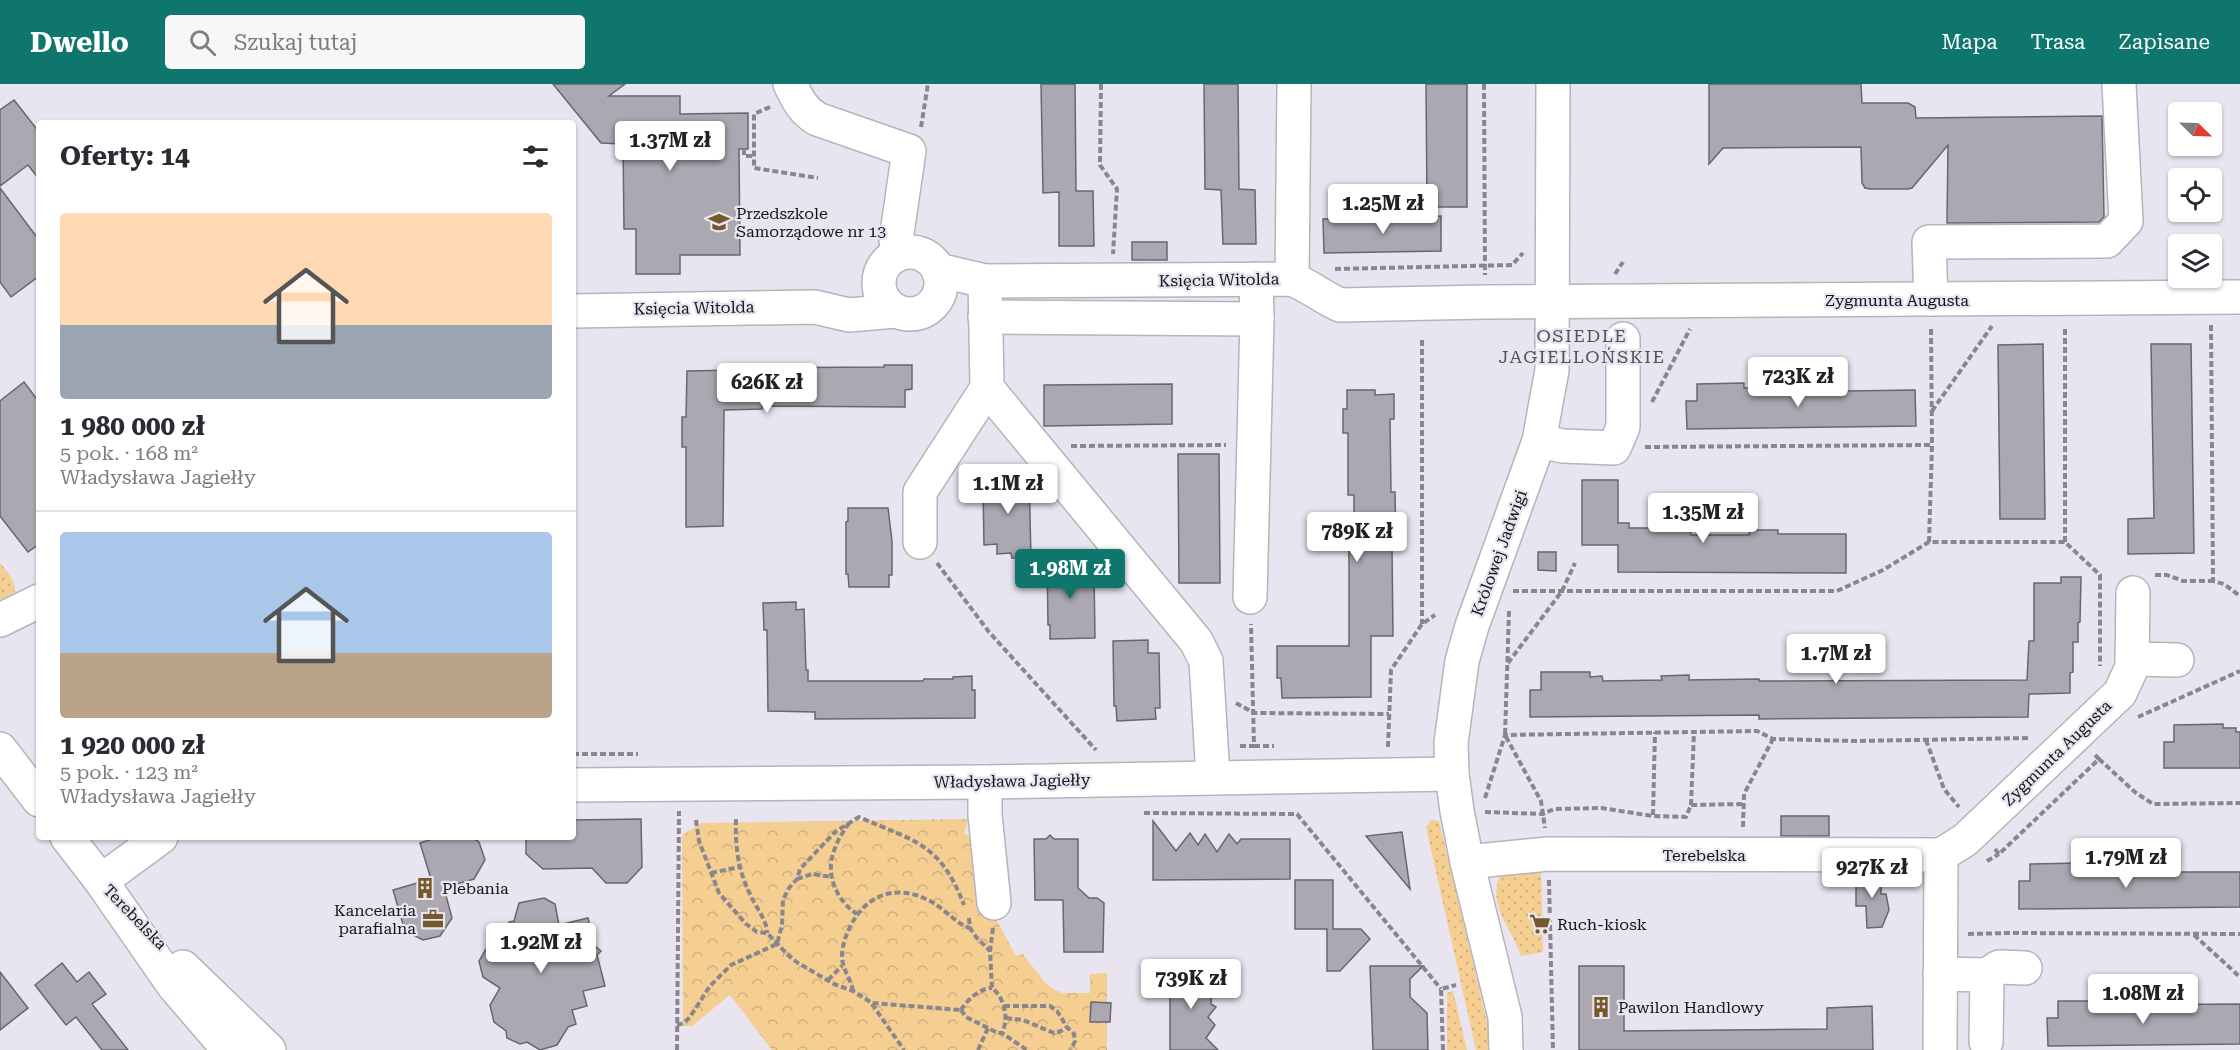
<!DOCTYPE html>
<html lang="pl">
<meta charset="utf-8">
<style>
:root{--surface:#fff;--page:#f7f7f7;--text:#2b2b33;--muted:#7c7c81;--line:#e1e1e2;--accent:#0f766e}
body{margin:0;font-family:"Roboto Serif",serif;background:var(--page);color:var(--text);height:100vh;display:flex;flex-direction:column;font-size:22px;white-space:nowrap}
*{box-sizing:border-box;margin:0}
p{font-size:20px;color:var(--muted)}
.icon{flex:none;width:33px;height:33px;fill:none;stroke:currentColor;stroke-width:2;stroke-linecap:round;stroke-linejoin:round}
.map{position:relative;flex:1;overflow:hidden}
.side{position:absolute;left:36px;top:36px;width:540px;height:720px;display:flex;flex-direction:column;background:var(--surface);border-radius:6px;box-shadow:0 2px 4px #0004}
.side>*{flex:none}
.needle{width:39px;rotate:113deg}
.tools{position:absolute;left:2168px;top:18px;display:grid;gap:12px}
.tools a{display:grid;place-items:center;width:54px;height:54px;border-radius:6px;background:var(--surface);box-shadow:0 2px 4px #0004;font-size:30px}
.price{position:absolute;translate:-50% -51px;padding:0 14px;border-radius:6px;background:#fff;color:#222;font-size:20px;line-height:39px;filter:drop-shadow(0 2px 3px #0008)}
.price::after{content:'';position:absolute;left:50%;top:36px;width:18px;height:14px;margin-left:-9px;background:inherit;clip-path:polygon(0 0,100% 0,50% 100%)}
.price.current{background:var(--accent);color:#fff}
ul{padding:0;list-style:none}
li{display:grid;align-content:center;gap:12px;height:318px;padding:0 24px}
li+li{border-top:2px solid var(--line)}
li span{display:grid;place-items:center;height:186px;border-radius:6px;color:#555}
li>.icon{margin-inline-start:auto}
span .icon{width:108px;height:108px;fill:#fffc;stroke-width:1}
li b{font-size:26px}
h2{display:flex;justify-content:space-between;align-items:center;height:72px;padding:0 24px;font-size:26px}
header{display:flex;align-items:center;gap:36px;box-sizing:border-box;height:84px;padding:0 30px;background:var(--accent);color:#fff}
header strong{font-size:28px}
nav{display:flex;gap:33px;margin-inline-start:auto;font-size:21px}
.search{width:420px;height:54px;background:var(--page);display:flex;align-items:center;gap:15px;box-sizing:border-box;padding:0 21px;border-radius:6px;color:var(--muted);font-size:22px}
.map>svg:first-child{display:block}
.grass{fill:url(#grass-dots)}
.park{fill:url(#park-crowns)}
.building{fill:#aca8b2;stroke:#69666f;stroke-width:1.5}
.lines{fill:none;stroke-linecap:round;stroke-linejoin:round}
.minor-casing{stroke:#b7b3bd;stroke-width:36}
.path{stroke:#89868e;stroke-width:4;stroke-dasharray:6 3;stroke-linecap:butt}
.minor{stroke:#fff;stroke-width:33}
.labels{text-anchor:middle;dominant-baseline:central;stroke-width:4.5;stroke-linejoin:round;paint-order:stroke}
.poi-label{font-size:16px;fill:#161418;stroke:#e9e5f0;text-anchor:start}
.street-label{font-size:16px;fill:#161418;stroke:#e9e5f0}
.neighbourhood-label{font-size:18px;letter-spacing:1.5px;fill:#55515a;stroke:#e9e5f0}
</style>
<header>
<strong>Dwello</strong>
<div class="search"><svg class="icon" aria-label="search" viewBox="0 0 24 24"><circle cx="10" cy="10" r="6"/><path d="M15 15l6 6"/></svg>Szukaj tutaj</div>
<nav><a>Mapa</a><a>Trasa</a><a>Zapisane</a></nav>
</header>
<div class="map">
<svg width="2240" height="966" viewBox="0 0 2240 966">
<defs>
<pattern id="grass-dots" width="8" height="8" patternUnits="userSpaceOnUse" patternTransform="scale(1.5)"><rect width="8" height="8" fill="#f5ce92"/><path d="M2 2h.1M6 6h.1" fill="none" stroke="#d1b07d" stroke-width="1.8" stroke-linecap="round"/></pattern>
<pattern id="park-crowns" width="20" height="18" patternUnits="userSpaceOnUse" patternTransform="scale(1.5)"><rect width="20" height="18" fill="#f5ce92"/><path d="M2 6a3 3 0 1 1 6 0M12 15a3 3 0 1 1 6 0" fill="none" stroke="#d1b07d"/></pattern>
</defs>
<rect width="100%" height="100%" fill="#e9e5f0"/>
<g class="grass">
<path d="M0,479C7,488 16,496 15,508L0,516Z"/>
<path d="M1431,736L1439,737L1492,959V966H1476L1426,743Z"/>
<path d="M1541,783L1543,868L1521,872C1511,842 1486,821 1501,789Z"/>
<path d="M1453,907L1467,966H1447V909Z"/>
</g>
<path class="park" d="M969,735L964,749L981,758L987,819L1016,872L1022,869L1046,900L1054,905L1062,909H1090V890L1107,889V966H772L730,911L692,942H683L682,751L702,739Z"/>
<g class="building">
<path d="M553,0H625L609,12H680V30L748,29V65H739L740,171H680V190H636V145H624L623,60L601,59Z"/>
<path d="M1041,0H1075L1076,107H1093L1094,162H1059V108L1043,109Z"/>
<path d="M1204,0H1238L1239,105L1255,106L1256,160H1223L1221,106L1205,105Z"/>
<path d="M1426,0H1467V123H1427Z"/>
<path d="M1709,0H1861L1862,19H1908L1915,23L1916,34L2102,32L2104,133L2099,138L1947,139L1948,61L1912,104L1908,105H1870L1865,104L1862,99L1861,63L1723,64L1709,80Z"/>
<path d="M14,16L39,48V95L28,81L0,102V26Z"/>
<path d="M0,104L39,156V192L11,213L0,198Z"/>
<path d="M1441,132V167L1324,169L1323,135Z"/>
<rect x="1132" y="158" width="35" height="18"/>
<path d="M2043,260L2045,435H2000L1998,261Z"/>
<path d="M2151,260H2191L2194,469L2128,470V435L2154,434Z"/>
<path d="M884,281H912V305L905,306V323L762,322V325L724,326L723,442L686,443V363H682V333H686L687,287L735,286V284L884,283Z"/>
<path d="M24,298L39,318V460L28,468L0,432V317Z"/>
<path d="M1744,299V304H1758V308L1816,307L1817,303H1845V307L1915,306L1916,342L1687,345L1686,317H1697V300Z"/>
<path d="M1172,300V340L1044,342V301Z"/>
<path d="M1347,306H1375V311L1394,310V335H1390L1391,408H1395L1396,465H1392L1393,552H1371V613L1282,614L1281,594H1277V562H1349V463L1354,464V411H1348V349H1343V325H1347Z"/>
<path d="M1178,370H1219L1220,499H1179Z"/>
<path d="M1029,389L1031,474H1012L1011,469L997,470V460L984,461L983,404H986V395L1010,394V390Z"/>
<path d="M1582,396H1618V439H1629V444H1678V446H1690L1691,451H1749L1750,446H1778V450H1846V489L1618,488V461H1582Z"/>
<path d="M848,424H888L892,457V491H889V503H849L848,490H846V438L848,437Z"/>
<path d="M1538,468H1556V487L1538,486Z"/>
<path d="M1047,475H1084V488H1094L1095,554L1050,555V541H1048Z"/>
<path d="M2061,493H2081L2080,538L2078,539V558H2073V588L2070,589V609L2029,610L2028,633L1759,635V631L1530,633V606H1541V588H1590V593L1602,592L1603,597L1662,596L1661,592L1689,591V596L1759,595V597L2027,596L2029,557H2034V499H2061Z"/>
<path d="M796,518V526L804,525L806,586H808V597H923L924,595H953V593L972,592V606H975V634L815,635V628L768,627L767,546H764L763,519Z"/>
<path d="M1148,556V569H1159L1160,624H1155L1156,635L1117,637L1116,622H1114L1113,557Z"/>
<path d="M2223,640V644H2236V648H2240V684H2164V658H2174V641Z"/>
<rect x="1781" y="732" width="48" height="20"/>
<path d="M641,735L642,783L627,799H606L592,784L543,785L526,770V753H573V736Z"/>
<path d="M1153,737L1176,767L1190,749L1198,761L1205,750L1217,768L1229,750L1237,760L1241,755H1290V795L1153,796Z"/>
<path d="M1402,748L1410,805L1366,752Z"/>
<path d="M1050,751L1054,755H1078V804L1089,814H1097L1104,819L1103,868H1064L1063,816H1035L1034,755H1046Z"/>
<path d="M439,753H471L479,758L485,776L474,795L444,804L452,834L440,852L423,856L405,847L393,806L431,795L420,759Z"/>
<path d="M2079,779V784H2091V788H2151V784L2178,783L2179,788H2240V823L2019,825V797H2030V780Z"/>
<path d="M1856,790H1881V810H1886L1889,826L1882,843L1867,844L1866,822H1856Z"/>
<path d="M1295,796H1333V845H1361L1370,855L1340,887H1327V845H1295Z"/>
<path d="M544,814L555,820L559,841L588,834L595,862L601,867L597,871L605,902L583,907L587,922L572,926L576,940L568,943L557,961L540,966L527,958L520,960L507,954L506,947L494,938L490,921L500,904L483,893L479,877L496,848L510,845L509,838L514,837L519,819Z"/>
<path d="M62,879L77,898L89,888L106,910L92,920L128,966H102L76,933L66,941L35,901Z"/>
<path d="M1370,882H1423L1410,895V913L1427,929L1428,966H1373Z"/>
<path d="M1579,882H1624V947L1827,945V924L1872,922L1873,966H1579Z"/>
<path d="M0,888L28,924L0,946Z"/>
<path d="M1170,888H1222L1212,901L1211,920L1216,923L1208,933L1215,941L1206,954L1218,966H1170Z"/>
<path d="M2058,917H2107V921L2240,920V960L2048,962L2047,934H2058Z"/>
<path d="M1091,918L1111,919L1110,938H1090Z"/>
</g>
<g class="lines">
<defs>
<g id="minor">
<path d="M790,0C797,14 802,26 817,35L909,67L896,156L899,170"/>
<circle cx="910" cy="199" r="31"/>
<path d="M938,186L985,197L1292,195C1310,202 1323,214 1340,221L1485,218L2240,213"/>
<path d="M1292,195L1294,0"/>
<path d="M1931,215L1929,158L2107,157L2126,137L2119,0"/>
<path d="M573,227L815,223L849,231L895,227"/>
<path d="M985,233L1257,235"/>
<path d="M987,304L1196,557L1206,577L1213,693"/>
<path d="M1539,357L1563,362L1614,364L1623,343V255"/>
<path d="M920,458V408L987,304L985,197"/>
<path d="M1250,513L1257,235L1256,195"/>
<path d="M0,536L39,517"/>
<path d="M2132,575L2177,576"/>
<path d="M0,665L39,716"/>
<path d="M985,698V731L994,819"/>
<path d="M573,701L985,698L1452,690"/>
<path d="M67,753L101,797L174,902L229,966"/>
<path d="M1941,771L1965,756L2120,609L2132,583L2133,509"/>
<path d="M1467,778L1548,770L1941,771"/>
<path d="M101,797L161,753"/>
<path d="M183,883L269,966"/>
<path d="M1940,890L1987,891L1986,958"/>
<path d="M1987,891L1999,883L2025,884"/>
<path d="M1506,966L1505,933L1467,778L1457,727L1452,690L1451,659L1462,577L1472,542L1539,357L1552,286L1553,0"/>
<path d="M1940,966L1941,771"/>
</g>
</defs>
<use href="#minor" class="minor-casing"/>
<g class="path">
<path d="M1101,0L1100,81L1117,105L1113,170"/>
<path d="M1484,0L1485,191"/>
<path d="M770,23L754,30V84L818,94"/>
<path d="M921,43L928,0"/>
<path d="M744,65V72H754"/>
<path d="M1335,185L1512,181L1523,169"/>
<path d="M1615,190L1623,178"/>
<path d="M2211,241L2213,497L2224,500L2240,512"/>
<path d="M1422,256V540"/>
<path d="M1652,318L1690,245"/>
<path d="M1932,327L1992,242"/>
<path d="M1071,362L1226,361"/>
<path d="M1645,363L1932,361"/>
<path d="M1929,458L1932,361L1931,243"/>
<path d="M2065,458V243"/>
<path d="M937,479L989,548L1096,666"/>
<path d="M2155,491H2167L2183,497H2213"/>
<path d="M1513,507H1837L1883,486L1929,458H2065L2100,491V582"/>
<path d="M1509,527L1505,651L1541,717L1545,744"/>
<path d="M1508,579L1562,507L1575,479"/>
<path d="M1236,619L1254,629L1389,630"/>
<path d="M2138,633L2240,587"/>
<path d="M1926,656L1944,705L1959,723"/>
<path d="M1240,662H1254L1251,540"/>
<path d="M1254,662H1274"/>
<path d="M1388,663L1391,586L1422,540L1435,531"/>
<path d="M573,670H638"/>
<path d="M2099,675L2136,709L2153,720L2240,719"/>
<path d="M1485,714L1505,651L1757,647L1773,655L1855,657L2030,654"/>
<path d="M1691,721L1694,648"/>
<path d="M1485,728L1543,730L1554,725L1601,724L1653,732L1686,733L1691,721L1743,720"/>
<path d="M1144,729L1297,730L1441,905"/>
<path d="M1653,731L1655,648"/>
<path d="M736,735C735,762 738,786 750,810C755,823 767,835 767,849"/>
<path d="M696,736L699,757L719,809L746,840L757,848L767,849L789,872L798,879L834,900L853,907L872,919L961,926"/>
<path d="M849,739C844,747 838,755 835,764C824,789 836,816 857,830"/>
<path d="M1743,743L1744,710L1773,655"/>
<path d="M1995,765L1999,770L2099,675L2094,670"/>
<path d="M1987,777L1999,770"/>
<path d="M711,789L739,783"/>
<path d="M797,795L812,790L832,793"/>
<path d="M1549,796L1553,966"/>
<path d="M969,834L970,844L976,853L990,867"/>
<path d="M993,844L990,867L992,904C1005,914 1009,935 1002,949"/>
<path d="M1968,850L2009,849L2240,850"/>
<path d="M2194,851L2240,893"/>
<path d="M828,896L842,882"/>
<path d="M853,907C851,895 842,885 842,872C842,861 846,851 851,841C867,810 897,800 928,816C942,822 957,841 970,844"/>
<path d="M872,920L904,966"/>
<path d="M1004,922H1050L1057,927L1067,943L1074,950L1075,957L1071,966"/>
<path d="M961,926L966,933L998,949H1002L1027,966"/>
<path d="M961,926C967,916 980,904 992,904"/>
<path d="M1006,934L1023,936L1054,949L1061,947L1067,943"/>
<path d="M677,941L684,939L690,933L710,902L731,881L777,860L782,841L783,816L789,804L797,795L800,785L835,748L859,733C916,758 940,759 964,821"/>
<path d="M677,966L679,727"/>
<path d="M978,966L988,944"/>
<path d="M1443,966L1441,905L1456,901"/>
</g>
<use href="#minor" class="minor"/>
</g>
<defs>
<symbol id="school-bare" viewBox="-9 -9 18 18"><path d="M0-5L7-2L0 1L-7-2ZM-4 1L0 2.5L4 1V4Q0 6-4 4Z" fill="#75592c" stroke="#e9e5f0" stroke-width="2.5" paint-order="stroke"/></symbol>
<symbol id="building-bare" viewBox="-9 -9 18 18"><path d="M-4-6H4V6H1V3H-1V6H-4ZM-2.5-4.3h1.7v1.8h-1.7ZM.8-4.3h1.7v1.8H.8ZM-2.5-1h1.7V.8h-1.7ZM.8-1h1.7V.8H.8Z" fill="#75592c" stroke="#e9e5f0" stroke-width="2.5" paint-order="stroke"/></symbol>
<symbol id="office-bare" viewBox="-9 -9 18 18"><path d="M-6-3h4V-5.5h4V-3h4V5H-6ZM-1-4.5V-3h2v-1.5ZM-6 0V1H6V0Z" fill="#75592c" stroke="#e9e5f0" stroke-width="2.5" paint-order="stroke"/></symbol>
<symbol id="supermarket-bare" viewBox="-9 -9 18 18"><path d="M-6-5.5h2.5l.6 2H6L4.5 2H-2.5L-4.4-4H-6ZM-1.5 3.2a1.3 1.3 0 1 0 .1 0ZM3 3.2a1.3 1.3 0 1 0 .1 0Z" fill="#75592c" stroke="#e9e5f0" stroke-width="2.5" paint-order="stroke"/></symbol>
</defs>
<g fill-rule="evenodd">
<use href="#school-bare" x="704" y="123" width="30" height="30"/>
<use href="#building-bare" x="410" y="789" width="30" height="30"/>
<use href="#office-bare" x="418" y="820" width="30" height="30"/>
<use href="#supermarket-bare" x="1525" y="825" width="30" height="30"/>
<use href="#building-bare" x="1586" y="908" width="30" height="30"/>
</g>
<g class="labels">
<g class="poi-label">
<text x="736" y="129">Przedszkole<tspan x="736" dy="18">Samorządowe nr 13</tspan></text>
<text x="442" y="804">Plebania</text>
<text x="416" y="826" text-anchor="end">Kancelaria<tspan x="416" dy="18">parafialna</tspan></text>
<text x="1557" y="840">Ruch-kiosk</text>
<text x="1618" y="923">Pawilon Handlowy</text>
</g>
<g class="street-label">
<text transform="translate(1219 196) rotate(-1)">Księcia Witolda</text>
<text x="1897" y="216">Zygmunta Augusta</text>
<text transform="translate(694 224) rotate(-1)">Księcia Witolda</text>
<text transform="translate(1499 469) rotate(-70)">Królowej Jadwigi</text>
<text transform="translate(2057 669) rotate(-44)">Zygmunta Augusta</text>
<text transform="translate(1012 697) rotate(-1)">Władysława Jagiełły</text>
<text x="1704" y="771">Terebelska</text>
<text transform="translate(135 833) rotate(46)">Terebelska</text>
</g>
<g class="neighbourhood-label">
<text x="1582" y="251">OSIEDLE<tspan x="1582" dy="21">JAGIELLOŃSKIE</tspan></text>
</g>
</g>
</svg>
<div class="tools">
<a><svg class="needle" viewBox="-14 -14 28 28"><path d="M0-13l5 13h-10z" fill="#e53935"/><path d="M0 13l5-13h-10z" fill="#7c7c81"/></svg></a>
<a><svg class="icon" aria-label="locate" viewBox="0 0 24 24"><circle cx="12" cy="12" r="6"/><path d="M12 2v4M12 18v4M2 12h4M18 12h4"/></svg></a>
<a><svg class="icon" aria-label="layers" viewBox="0 0 24 24"><path d="M12 4l9 5-9 5-9-5zM3 14l9 5 9-5"/></svg></a>
</div>
<b class="price" style="left:670px;top:88px">1.37M zł</b>
<b class="price" style="left:1383px;top:151px">1.25M zł</b>
<b class="price" style="left:1798px;top:324px">723K zł</b>
<b class="price" style="left:767px;top:330px">626K zł</b>
<b class="price" style="left:1008px;top:431px">1.1M zł</b>
<b class="price" style="left:1703px;top:460px">1.35M zł</b>
<b class="price" style="left:1357px;top:479px">789K zł</b>
<b class="price current" style="left:1070px;top:516px">1.98M zł</b>
<b class="price" style="left:1836px;top:601px">1.7M zł</b>
<b class="price" style="left:2126px;top:805px">1.79M zł</b>
<b class="price" style="left:1872px;top:815px">927K zł</b>
<b class="price" style="left:541px;top:890px">1.92M zł</b>
<b class="price" style="left:1191px;top:926px">739K zł</b>
<b class="price" style="left:2143px;top:941px">1.08M zł</b>
<section class="side">
<h2>Oferty: 14<svg class="icon" aria-label="filters" viewBox="0 0 24 24"><path d="M4 7h16M4 17h16"/><circle cx="9" cy="7" r="2"/><circle cx="15" cy="17" r="2"/></svg></h2>
<ul>
<li><span style="background:linear-gradient(#ffd9b3 60%,#9aa5b1 0)"><svg class="icon" aria-label="home" viewBox="0 0 24 24"><path d="M3 11l9-7 9 7M6 9v11h12V9"/></svg></span><div><b>1 980 000 zł</b><p>5 pok. · 168 m²</p><p>Władysława Jagiełły</p></div></li>
<li><span style="background:linear-gradient(#a9c7e8 65%,#b9a48a 0)"><svg class="icon" aria-label="home" viewBox="0 0 24 24"><path d="M3 11l9-7 9 7M6 9v11h12V9"/></svg></span><div><b>1 920 000 zł</b><p>5 pok. · 123 m²</p><p>Władysława Jagiełły</p></div></li>
</ul>
</section>
</div>
